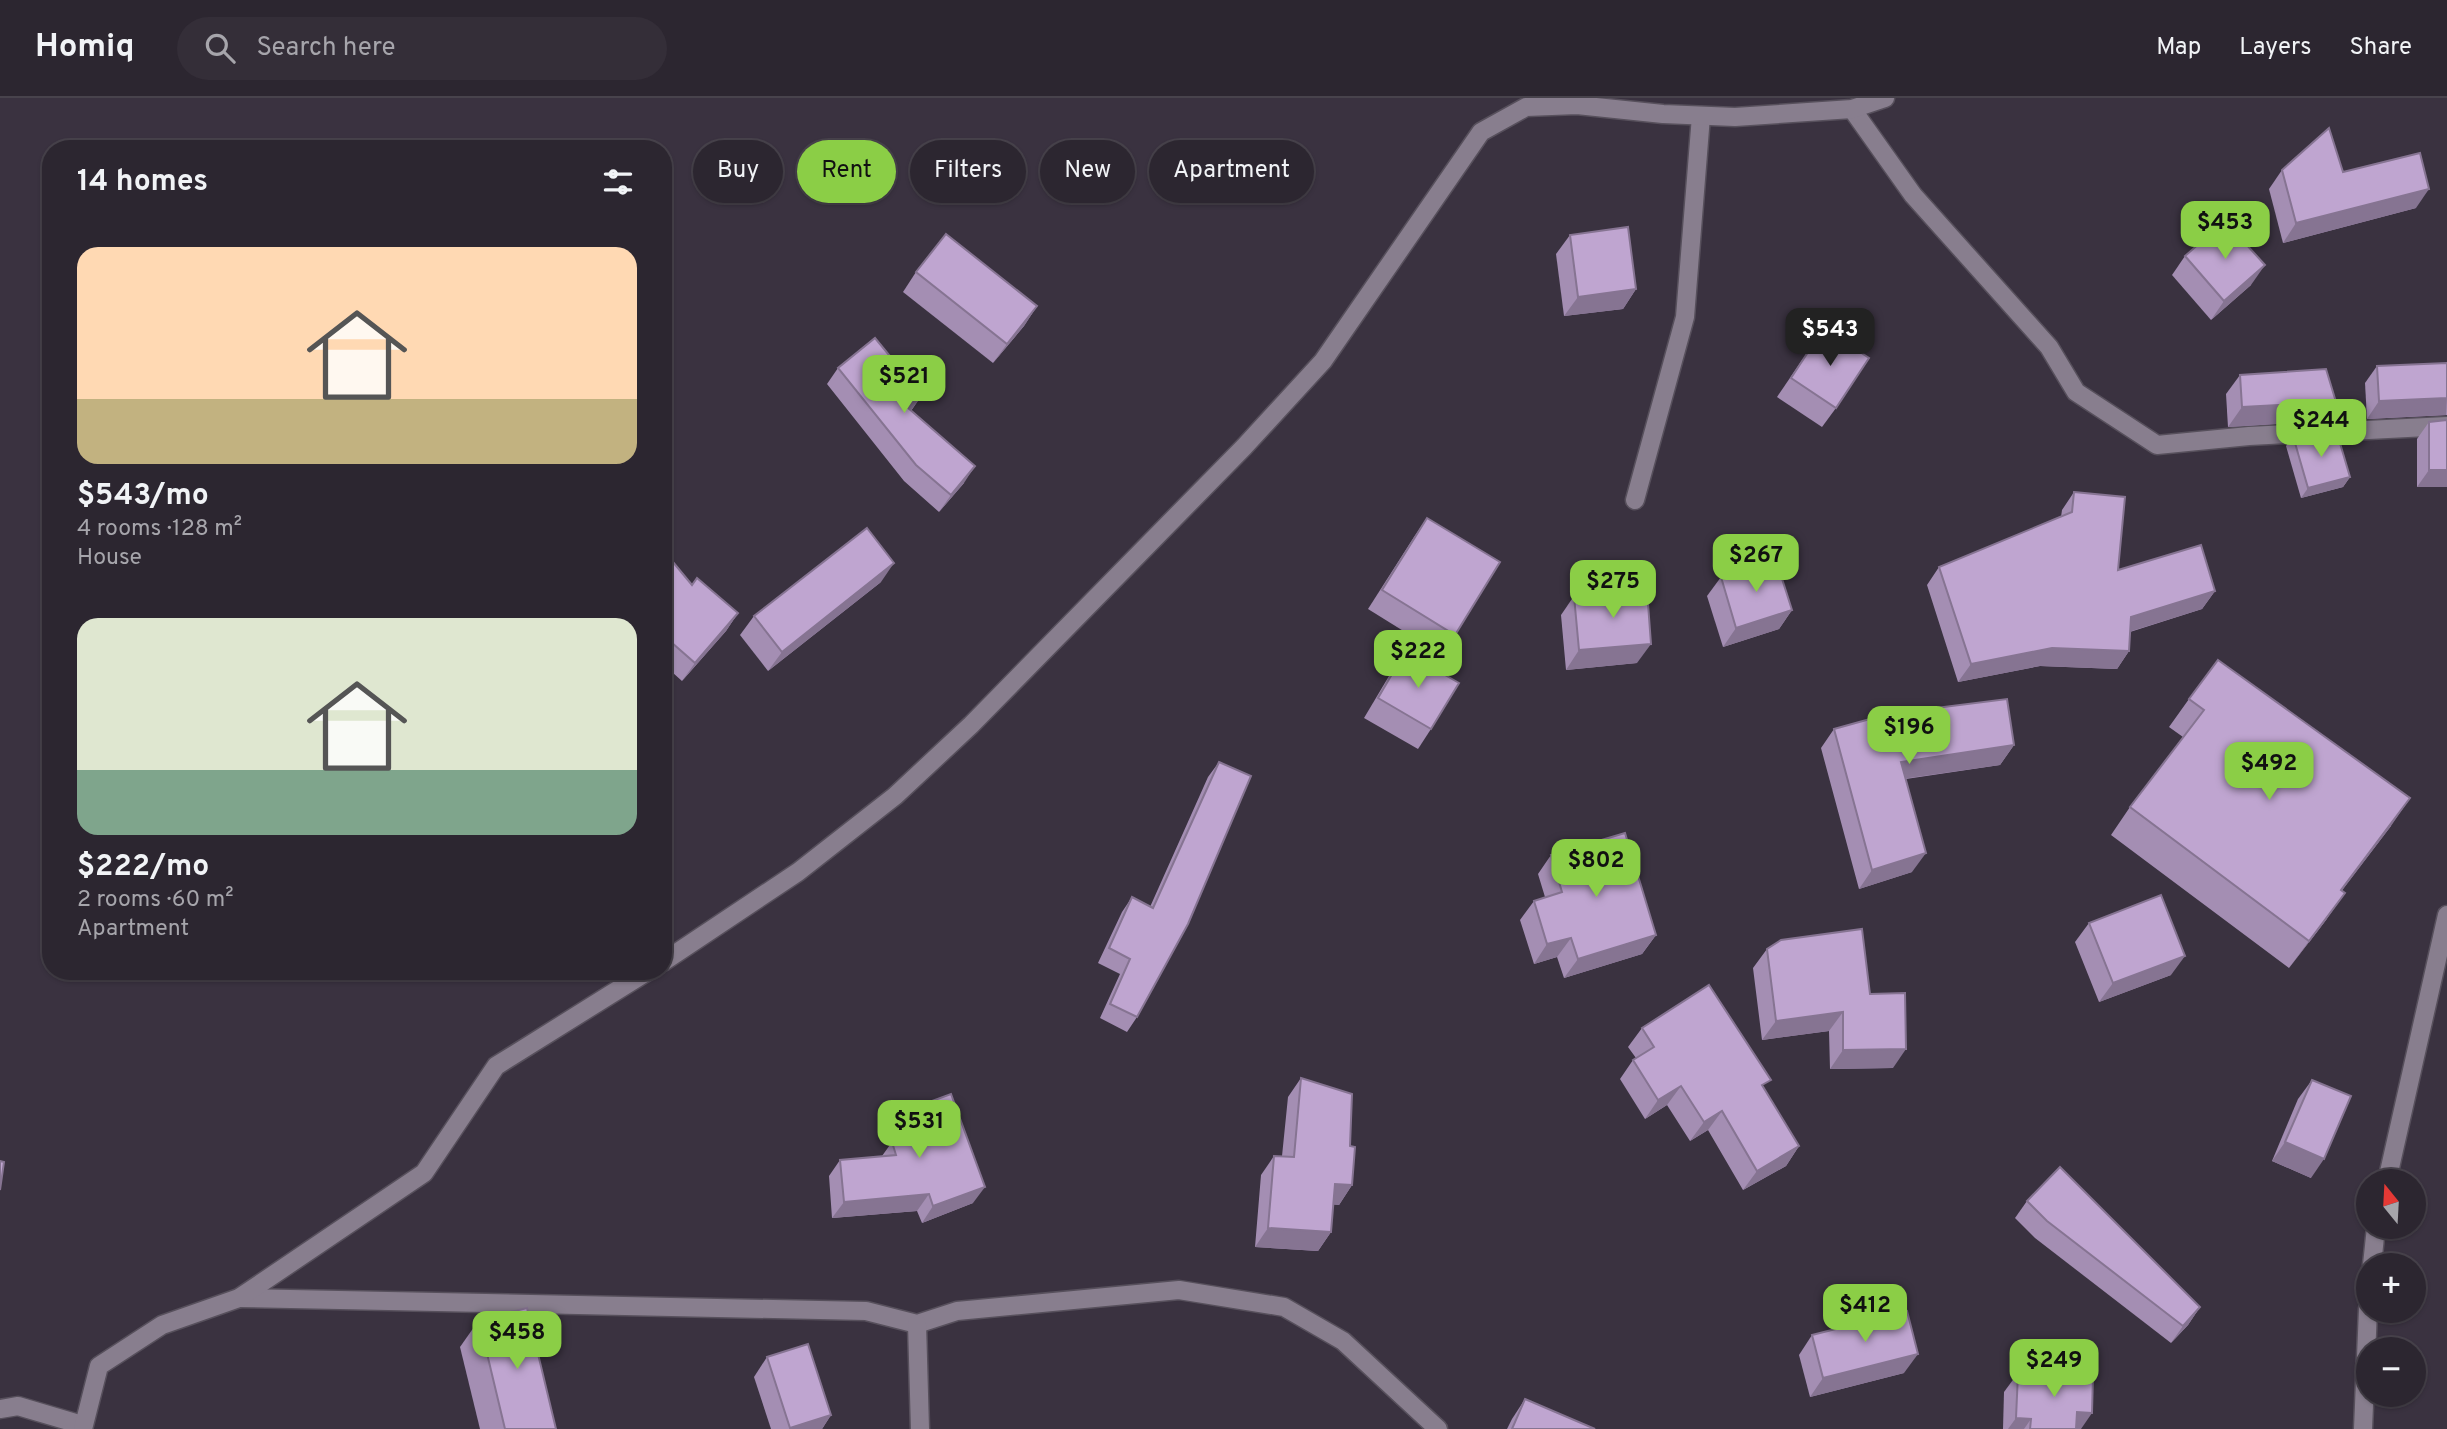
<!DOCTYPE html>
<meta charset="utf-8">
<style>
:root{--surface:#2c2630;--page:#342e38;--text:#f1f3f6;--muted:#a6a5ab;--line:#48434c;--accent:#8bce46}
body{margin:0;font-family:Overpass,sans-serif;background:var(--page);color:var(--text);height:100vh;display:flex;flex-direction:column;font-size:26px;white-space:nowrap}
*{box-sizing:border-box;margin:0}
p{font-size:23px;color:var(--muted)}
.icon{flex:none;width:38px;height:38px;fill:none;stroke:currentColor;stroke-width:2;stroke-linecap:round;stroke-linejoin:round}
.map{position:relative;flex:1;overflow:hidden}
.side{position:absolute;left:42px;top:42px;width:630px;height:840px;display:flex;flex-direction:column;background:var(--surface);border-radius:28px;box-shadow:0 2px 5px #0004,0 0 0 2px var(--line)}
.side>*{flex:none}
.banner{position:absolute;left:693px;top:42px;width:665px;height:63px;display:flex;gap:14px}
.needle{width:46px;rotate:342deg}
.controls{position:absolute;left:2356px;top:1071px;display:grid;gap:14px}
.controls a{display:grid;place-items:center;width:70px;height:70px;border-radius:50%;background:var(--surface);box-shadow:0 2px 5px #0004,0 0 0 2px var(--line);font-size:35px}
.price{position:absolute;translate:-50% -60px;padding:0 16px;border-radius:14px;background:var(--accent);color:#111;font-size:23px;line-height:46px;filter:drop-shadow(0 2px 4px #0008)}
.price::after{content:'';position:absolute;left:50%;top:42px;width:21px;height:16px;margin-left:-10px;background:inherit;clip-path:polygon(0 0,100% 0,50% 100%)}
.price.active{background:#222;color:#fff}
ul{padding:0;list-style:none}
li{display:grid;align-content:center;gap:14px;height:371px;padding:0 35px}
li span{display:grid;place-items:center;height:217px;border-radius:21px;color:#555}
li>.icon{margin-inline-start:auto}
span .icon{width:126px;height:126px;fill:#fffc;stroke-width:1}
li b{font-size:30px}
h2{display:flex;justify-content:space-between;align-items:center;height:84px;padding:0 35px;font-size:30px}
.pill{padding:0 24px;border-radius:32px;background:var(--surface);box-shadow:0 2px 5px #0004,0 0 0 2px var(--line);font-size:24px;line-height:63px}
.pill.active{background:var(--accent);color:#111}
header{display:flex;align-items:center;gap:42px;box-sizing:border-box;height:98px;padding:0 35px;background:var(--surface);border-bottom:2px solid var(--line)}
header strong{font-size:33px}
nav{display:flex;gap:38px;margin-inline-start:auto;font-size:24px}
.search{width:490px;height:63px;background:var(--page);display:flex;align-items:center;gap:18px;box-sizing:border-box;padding:0 24px;border-radius:38px;color:var(--muted);font-size:26px}
.map>svg:first-child{display:block}
.lines{fill:none;stroke-linecap:round;stroke-linejoin:round}
.minor-casing{stroke:#57505c;stroke-width:21}
.minor{stroke:#887e8e;stroke-width:18}
.wall{fill:#a48eb3}
.shaded-wall{fill:#867492}
.building{fill:#bfa5d0;stroke:#867492;stroke-width:2}
</style>
<header>
<strong>Homiq</strong>
<div class="search"><svg class="icon" aria-label="search" viewBox="0 0 24 24"><circle cx="10" cy="10" r="6"/><path d="M15 15l6 6"/></svg>Search here</div>
<nav><a>Map</a><a>Layers</a><a>Share</a></nav>
</header>
<div class="map">
<svg width="2447" height="1331" viewBox="0 0 2447 1331">
<rect width="100%" height="100%" fill="#3a3240"/>
<g class="lines">
<defs>
<g id="minor">
<path d="M1852,11L1913,97L2049,249L2076,294L2157,347L2249,338L2447,328"/>
<path d="M1635,402L1685,219L1701,18"/>
<path d="M663,864L798,774L895,698L971,627L1244,349L1323,263L1481,34L1526,9L1577,7L1663,16L1735,19L1852,11L1885,0"/>
<path d="M2387,1083L2447,817"/>
<path d="M2372,1167L2376,1129"/>
<path d="M239,1200L866,1213L917,1226L957,1213L1179,1192L1284,1209L1343,1243L1438,1331"/>
<path d="M917,1226L920,1331"/>
<path d="M0,1311L18,1308L82,1327"/>
<path d="M83,1331L99,1268L162,1227L239,1200L424,1075L496,968L648,873"/>
<path d="M2363,1331L2368,1211"/>
</g>
</defs>
<use href="#minor" class="minor-casing"/>
<use href="#minor" class="minor"/>
</g>
<g class="wall">
<path d="M2282,72L2343,74L2416,110L2283,145L2269,91Z"/>
<path d="M1570,137L1636,191L1623,211L1564,218L1556,156Z"/>
<path d="M2185,158L2251,187L2211,222L2172,177Z"/>
<path d="M916,174L1037,208L1024,228L993,265L903,194Z"/>
<path d="M1824,230L1836,310L1822,329L1777,299Z"/>
<path d="M2447,265V317L2367,321L2365,285L2377,268Z"/>
<path d="M838,270L922,297L911,313L964,385L939,414L904,383L827,286Z"/>
<path d="M2240,277L2336,304L2323,323L2228,329L2226,296Z"/>
<path d="M2429,324L2447,389H2417V341Z"/>
<path d="M2293,338L2350,379L2343,389L2301,400L2286,348Z"/>
<path d="M2074,394L2118,472L2215,493L2202,511L2130,534L2129,553L2117,571L2040,568L1958,584L1927,487L1939,469L2061,419L2062,412Z"/>
<path d="M1427,420L1455,537L1442,557L1368,511L1414,439Z"/>
<path d="M663,452L692,487L738,515L726,533L682,583L663,566Z"/>
<path d="M1721,479L1792,512L1779,531L1723,549L1707,498Z"/>
<path d="M881,484L768,573L740,537L754,518Z"/>
<path d="M1574,498L1637,565L1566,572L1561,517Z"/>
<path d="M1405,554L1431,631L1418,651L1364,620L1392,573Z"/>
<path d="M2189,601L2391,728L2342,792L2326,822L2289,870L2111,737L2130,709L2183,639L2169,629Z"/>
<path d="M1834,631L2014,647L2000,667L1906,681L1912,774L1859,791L1821,650Z"/>
<path d="M1219,664L1137,919L1127,934L1100,920L1120,876L1098,865L1122,814L1132,799L1150,809L1208,679Z"/>
<path d="M1551,757L1656,837L1642,856L1564,880L1557,859L1534,866L1520,822L1534,803L1545,799L1538,776Z"/>
<path d="M2089,825L2171,877L2099,904L2075,844Z"/>
<path d="M1767,851L1870,896L1893,970L1830,971L1829,933L1762,942L1753,870Z"/>
<path d="M1642,930L1764,991L1799,1048L1786,1068L1743,1092L1708,1032L1690,1043L1667,1007L1645,1021L1620,981L1633,962L1636,960L1628,949Z"/>
<path d="M1301,980L1350,1048L1352,1087L1339,1107L1333,1106L1331,1134L1318,1153L1255,1149L1261,1077L1274,1058H1282L1288,999Z"/>
<path d="M2312,982L2311,1080L2272,1063L2298,1001Z"/>
<path d="M899,1015L973,1105L922,1125L917,1113L832,1120L829,1078L840,1062L882,1058L892,1044L887,1032Z"/>
<path d="M2027,1103L2200,1209L2188,1227L2171,1245L2035,1140L2015,1120Z"/>
<path d="M479,1222L556,1331H480L460,1249Z"/>
<path d="M1812,1237L1904,1275L1810,1299L1799,1257Z"/>
<path d="M767,1259L831,1317L822,1331H771L754,1279Z"/>
<path d="M2018,1275L2081,1331H2003L2004,1294Z"/>
<path d="M1525,1301L1595,1331H1507L1512,1321Z"/>
</g>
<g class="shaded-wall">
<path d="M2429,91L2416,110L2283,145L2296,125Z"/>
<path d="M2265,167L2251,187L2211,222L2224,203Z"/>
<path d="M1636,191L1623,211L1564,218L1578,199Z"/>
<path d="M1037,208L1024,228L993,265L1007,246Z"/>
<path d="M922,297L910,314L907,309Z"/>
<path d="M2447,300L2446,317L2367,321L2379,303Z"/>
<path d="M2336,304L2323,323L2228,329L2242,309Z"/>
<path d="M975,368L964,385L939,414L951,397Z"/>
<path d="M2429,372H2447V389H2417Z"/>
<path d="M2350,379L2343,389L2301,400L2308,390Z"/>
<path d="M894,465L881,484L768,573L782,554Z"/>
<path d="M2215,493L2202,511L2119,537L2131,519Z"/>
<path d="M1792,512L1779,531L1723,549L1736,530Z"/>
<path d="M738,515L726,533L682,583L695,565Z"/>
<path d="M1651,546L1637,565L1566,572L1579,552Z"/>
<path d="M2052,550L2129,553L2117,571L2040,568L1958,584L1971,566Z"/>
<path d="M2014,647L2000,667L1888,683L1901,664Z"/>
<path d="M2410,700L2391,728L2322,819L2341,792Z"/>
<path d="M1926,755L1912,774L1859,791L1872,772Z"/>
<path d="M2345,795L2326,822L2289,870L2309,843Z"/>
<path d="M1656,837L1642,856L1564,880L1578,861Z"/>
<path d="M1571,840L1557,859L1534,866L1547,846Z"/>
<path d="M2185,858L2171,877L2099,904L2113,885Z"/>
<path d="M1843,914L1829,933L1762,942L1776,923Z"/>
<path d="M1906,951L1893,970L1830,971L1843,952Z"/>
<path d="M1681,988L1667,1007L1645,1021L1658,1002Z"/>
<path d="M1722,1013L1708,1032L1690,1043L1704,1024Z"/>
<path d="M2285,1044L2324,1061L2311,1080L2272,1063Z"/>
<path d="M1799,1048L1786,1068L1743,1092L1757,1073Z"/>
<path d="M1335,1086L1352,1087L1339,1107L1321,1106Z"/>
<path d="M985,1089L973,1105L922,1125L933,1108Z"/>
<path d="M929,1096L917,1113L832,1120L844,1104Z"/>
<path d="M1268,1130L1331,1134L1318,1153L1255,1149Z"/>
<path d="M2200,1209L2188,1227L2171,1245L2183,1228Z"/>
<path d="M1918,1256L1904,1275L1810,1299L1823,1280Z"/>
<path d="M2077,1314L2092,1315L2081,1331H2065Z"/>
<path d="M831,1317L822,1331H790V1330Z"/>
<path d="M2016,1320L2031,1321L2024,1331H2008Z"/>
</g>
<g class="building">
<path d="M2329,30L2343,74L2420,55L2429,91L2296,125L2282,72Z"/>
<path d="M2225,123L2265,167L2224,203L2185,158Z"/>
<path d="M1628,129L1636,191L1578,199L1570,137Z"/>
<path d="M946,136L1037,208L1007,246L916,174Z"/>
<path d="M1824,230L1869,260L1836,310L1791,280Z"/>
<path d="M875,240L922,297L907,309L975,368L951,397L916,367L838,270Z"/>
<path d="M2447,265V300L2379,303L2377,268Z"/>
<path d="M2326,271L2336,304L2242,309L2240,277Z"/>
<path d="M2447,322V372H2429V324Z"/>
<path d="M2337,335L2350,379L2308,390L2293,338Z"/>
<path d="M2074,394L2125,399L2118,472L2201,447L2215,493L2131,519L2129,553L2052,550L1971,566L1939,469L2072,414Z"/>
<path d="M1427,420L1500,464L1455,537L1382,492Z"/>
<path d="M867,430L894,465L782,554L754,518Z"/>
<path d="M663,452L692,487L697,480L738,515L695,565L663,537Z"/>
<path d="M1776,462L1792,512L1736,530L1721,479Z"/>
<path d="M1647,492L1651,546L1579,552L1574,498Z"/>
<path d="M1405,554L1459,585L1431,631L1378,600Z"/>
<path d="M2218,562L2410,700L2341,792L2345,795L2309,843L2130,709L2204,612L2189,601Z"/>
<path d="M2007,601L2014,647L1901,664L1926,755L1872,772L1834,631L1888,616Z"/>
<path d="M1219,664L1251,678L1188,826L1137,919L1110,906L1130,861L1109,850L1132,799L1153,810Z"/>
<path d="M1625,735L1656,837L1578,861L1571,840L1547,846L1534,803L1562,794L1551,757Z"/>
<path d="M2161,797L2185,858L2113,885L2089,825Z"/>
<path d="M1862,831L1870,896L1905,895L1906,951L1843,952V914L1776,923L1767,851L1781,842Z"/>
<path d="M1709,887L1771,982L1762,987L1799,1048L1757,1073L1722,1013L1704,1024L1681,988L1658,1002L1633,962L1654,949L1642,930Z"/>
<path d="M1301,980L1352,996L1350,1048L1355,1049L1352,1087L1335,1086L1331,1134L1268,1130L1274,1058L1294,1059Z"/>
<path d="M2312,982L2351,998L2324,1061L2285,1044Z"/>
<path d="M951,996L985,1089L933,1108L929,1096L844,1104L840,1062L896,1057L892,1044L908,1039L899,1015Z"/>
<path d="M0,1063L4,1064L0,1092Z"/>
<path d="M2060,1069L2200,1209L2183,1228L2047,1123L2027,1103Z"/>
<path d="M527,1210L556,1331H505L479,1222Z"/>
<path d="M1907,1213L1918,1256L1823,1280L1812,1237Z"/>
<path d="M808,1246L831,1317L790,1330L767,1259Z"/>
<path d="M2018,1275L2093,1277L2092,1315L2077,1314L2076,1331H2030L2031,1321L2016,1320Z"/>
<path d="M1525,1301L1595,1331H1512Z"/>
</g>
</svg>
<div class="controls">
<a><svg class="needle" viewBox="-14 -14 28 28"><path d="M0-13l5 13h-10z" fill="#e53935"/><path d="M0 13l5-13h-10z" fill="#a6a5ab"/></svg></a>
<a>+</a>
<a>−</a>
</div>
<b class="price" style="left:2225px;top:163px">$453</b>
<b class="price active" style="left:1830px;top:270px">$543</b>
<b class="price" style="left:904px;top:317px">$521</b>
<b class="price" style="left:2321px;top:361px">$244</b>
<b class="price" style="left:1756px;top:496px">$267</b>
<b class="price" style="left:1613px;top:522px">$275</b>
<b class="price" style="left:1418px;top:592px">$222</b>
<b class="price" style="left:1909px;top:668px">$196</b>
<b class="price" style="left:2269px;top:704px">$492</b>
<b class="price" style="left:1596px;top:801px">$802</b>
<b class="price" style="left:919px;top:1062px">$531</b>
<b class="price" style="left:1865px;top:1246px">$412</b>
<b class="price" style="left:517px;top:1273px">$458</b>
<b class="price" style="left:2054px;top:1301px">$249</b>
<div class="banner">
<a class="pill">Buy</a>
<a class="pill active">Rent</a>
<a class="pill">Filters</a>
<a class="pill">New</a>
<a class="pill">Apartment</a>
</div>
<section class="side">
<h2>14 homes<svg class="icon" aria-label="filters" viewBox="0 0 24 24"><path d="M4 7h16M4 17h16"/><circle cx="9" cy="7" r="2"/><circle cx="15" cy="17" r="2"/></svg></h2>
<ul>
<li><span style="background:linear-gradient(#ffd9b3 70%,#c2b280 0)"><svg class="icon" aria-label="home" viewBox="0 0 24 24"><path d="M3 11l9-7 9 7M6 9v11h12V9"/></svg></span><div><b>$543/mo</b><p>4 rooms · 128 m²</p><p>House</p></div></li>
<li><span style="background:linear-gradient(#dfe7d0 70%,#7fa58c 0)"><svg class="icon" aria-label="home" viewBox="0 0 24 24"><path d="M3 11l9-7 9 7M6 9v11h12V9"/></svg></span><div><b>$222/mo</b><p>2 rooms · 60 m²</p><p>Apartment</p></div></li>
</ul>
</section>
</div>
